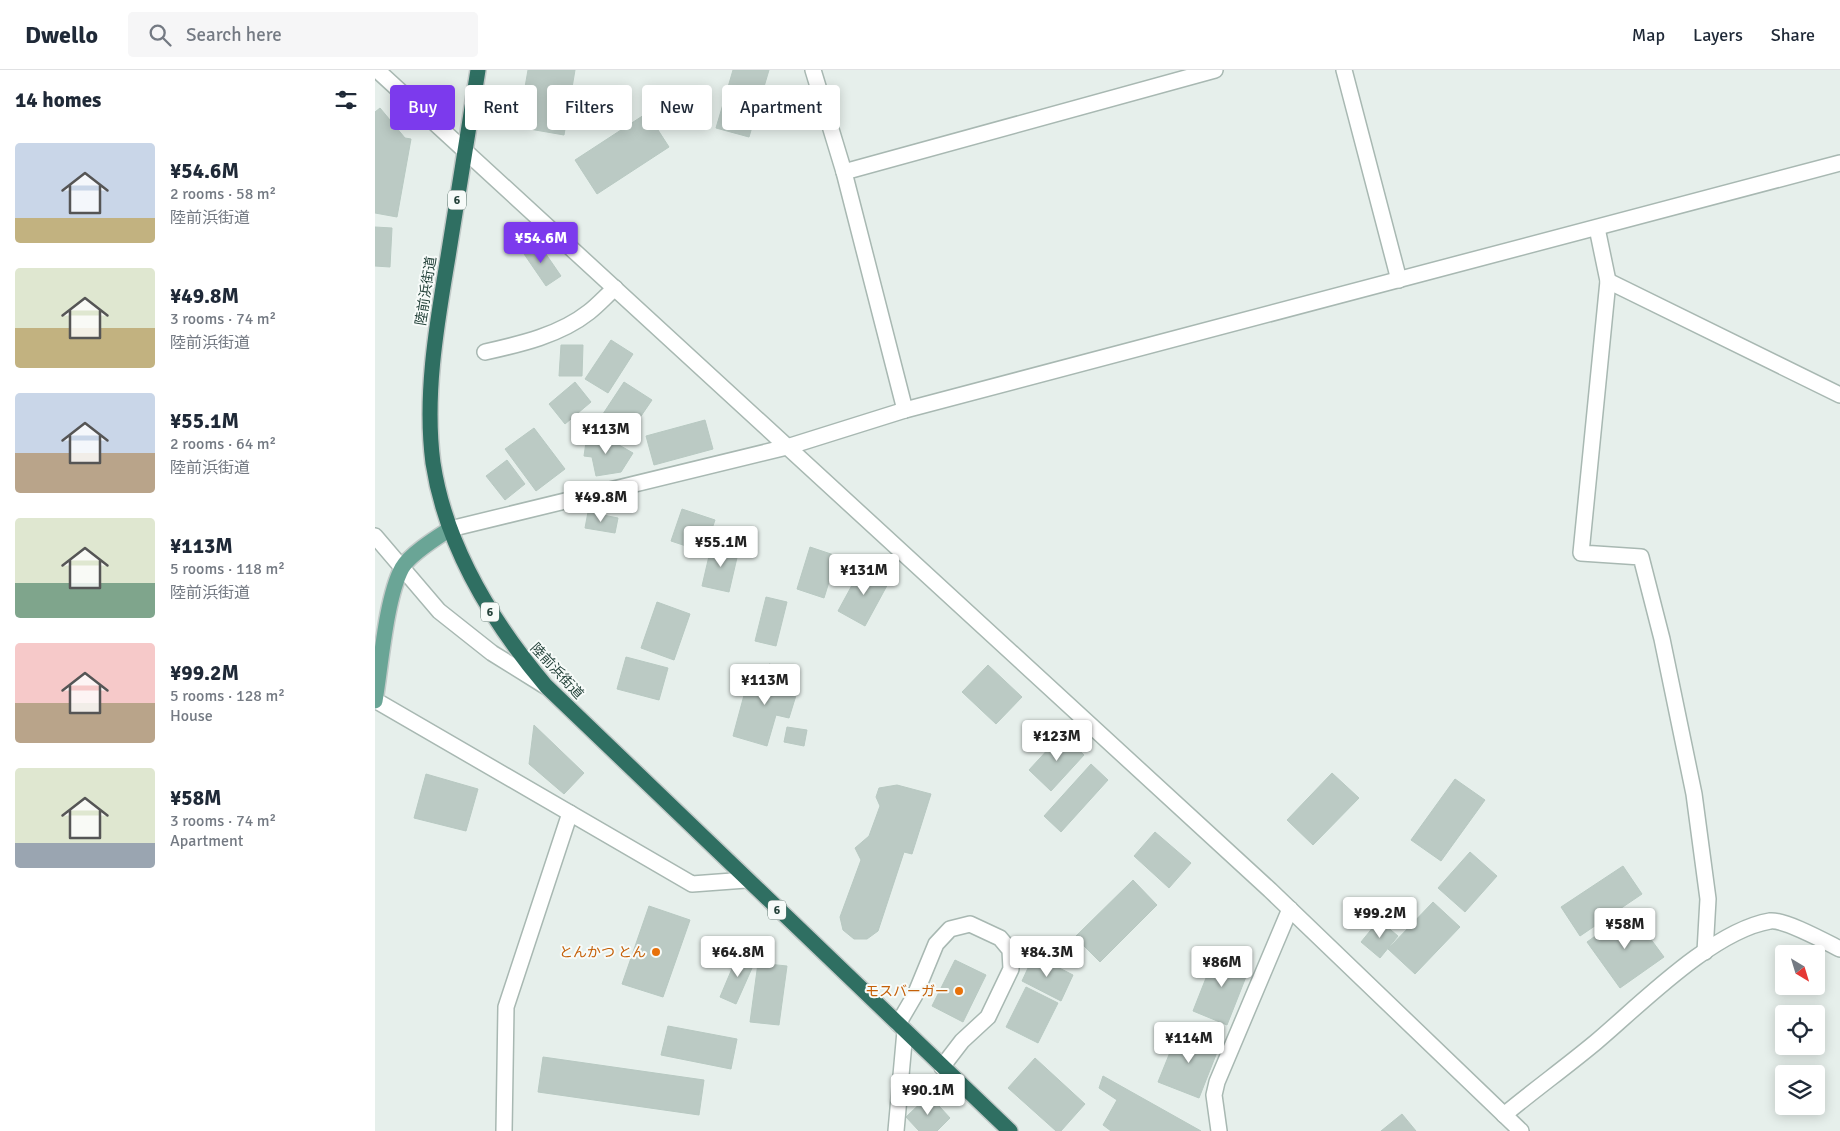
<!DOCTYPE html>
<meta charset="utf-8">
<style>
:root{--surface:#fff;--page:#f6f6f7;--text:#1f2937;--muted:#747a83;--line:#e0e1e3;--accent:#7c3aed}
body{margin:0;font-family:Signika,"Noto Sans JP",sans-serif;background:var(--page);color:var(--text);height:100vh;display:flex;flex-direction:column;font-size:19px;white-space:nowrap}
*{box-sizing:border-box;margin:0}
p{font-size:16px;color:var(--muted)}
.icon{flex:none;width:28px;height:28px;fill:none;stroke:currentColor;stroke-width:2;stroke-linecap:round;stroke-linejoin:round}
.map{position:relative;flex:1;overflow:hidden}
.drawer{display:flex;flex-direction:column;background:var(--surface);width:375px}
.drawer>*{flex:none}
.banner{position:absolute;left:15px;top:15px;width:475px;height:45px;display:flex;gap:10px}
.needle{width:32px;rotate:142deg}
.controls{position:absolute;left:1400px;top:875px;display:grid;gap:10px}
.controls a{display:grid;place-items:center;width:50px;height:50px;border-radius:5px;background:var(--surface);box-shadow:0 2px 12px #0003;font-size:25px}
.price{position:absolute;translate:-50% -42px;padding:0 11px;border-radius:5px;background:#fff;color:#222;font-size:16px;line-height:32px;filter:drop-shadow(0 1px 2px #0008)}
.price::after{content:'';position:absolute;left:50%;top:30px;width:15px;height:11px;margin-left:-8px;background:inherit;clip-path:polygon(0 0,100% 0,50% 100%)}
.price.active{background:var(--accent);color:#fff}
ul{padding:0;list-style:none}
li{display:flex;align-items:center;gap:15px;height:125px;padding:0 15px}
li span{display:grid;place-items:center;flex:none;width:140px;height:100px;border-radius:5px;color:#555}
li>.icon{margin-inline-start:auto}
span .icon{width:60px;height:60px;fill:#fffc;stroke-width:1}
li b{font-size:21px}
h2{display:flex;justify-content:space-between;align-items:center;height:60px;padding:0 15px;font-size:21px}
.chip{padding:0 18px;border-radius:5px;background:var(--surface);box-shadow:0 2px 12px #0003;font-size:18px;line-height:45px}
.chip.active{background:var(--accent);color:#fff}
header{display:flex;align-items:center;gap:30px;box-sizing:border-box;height:70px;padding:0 25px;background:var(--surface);border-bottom:1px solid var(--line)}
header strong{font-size:24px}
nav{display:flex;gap:28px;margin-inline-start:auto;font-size:18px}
.search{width:350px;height:45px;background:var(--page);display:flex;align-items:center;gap:12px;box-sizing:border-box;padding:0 18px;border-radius:5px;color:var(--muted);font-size:19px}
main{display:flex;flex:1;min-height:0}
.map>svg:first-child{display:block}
.building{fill:#bbcac4;stroke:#b8c9c2}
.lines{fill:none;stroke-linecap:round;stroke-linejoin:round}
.minor-casing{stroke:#a8b8b2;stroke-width:18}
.major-casing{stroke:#c2cac8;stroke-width:18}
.highway-casing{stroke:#c2cac8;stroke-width:18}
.minor{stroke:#fff;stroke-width:15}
.major{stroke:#6aa596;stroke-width:15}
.highway{stroke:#2f6f62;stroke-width:15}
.food-dot{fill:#e8710a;stroke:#f7fbf9;stroke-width:2}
.labels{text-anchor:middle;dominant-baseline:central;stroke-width:4;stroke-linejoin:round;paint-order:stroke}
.shield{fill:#f7fbf9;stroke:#637a73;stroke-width:1}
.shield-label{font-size:12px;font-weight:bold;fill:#24423a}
.street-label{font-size:14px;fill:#24423a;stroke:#f7fbf9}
.food-label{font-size:14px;fill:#c56008;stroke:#f7fbf9;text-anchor:end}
</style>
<header>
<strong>Dwello</strong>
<div class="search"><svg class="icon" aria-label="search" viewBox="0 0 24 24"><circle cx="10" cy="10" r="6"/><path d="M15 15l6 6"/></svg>Search here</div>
<nav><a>Map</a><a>Layers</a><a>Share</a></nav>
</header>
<main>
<section class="drawer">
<h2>14 homes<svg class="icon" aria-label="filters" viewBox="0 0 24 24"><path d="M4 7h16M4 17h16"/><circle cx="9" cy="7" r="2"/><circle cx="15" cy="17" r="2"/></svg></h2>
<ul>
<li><span style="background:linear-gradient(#c9d6e8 75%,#c2b280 0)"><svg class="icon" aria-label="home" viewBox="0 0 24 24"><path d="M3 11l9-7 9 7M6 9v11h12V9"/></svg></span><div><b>¥54.6M</b><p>2 rooms · 58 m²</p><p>陸前浜街道</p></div></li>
<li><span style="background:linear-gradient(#dfe7d0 60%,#c2b280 0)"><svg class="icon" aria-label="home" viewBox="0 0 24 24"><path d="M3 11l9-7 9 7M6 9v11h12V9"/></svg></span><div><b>¥49.8M</b><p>3 rooms · 74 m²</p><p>陸前浜街道</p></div></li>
<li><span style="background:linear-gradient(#c9d6e8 60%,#b9a48a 0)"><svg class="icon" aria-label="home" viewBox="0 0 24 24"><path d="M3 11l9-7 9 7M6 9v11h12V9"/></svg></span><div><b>¥55.1M</b><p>2 rooms · 64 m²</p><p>陸前浜街道</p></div></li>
<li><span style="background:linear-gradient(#dfe7d0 65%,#7fa58c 0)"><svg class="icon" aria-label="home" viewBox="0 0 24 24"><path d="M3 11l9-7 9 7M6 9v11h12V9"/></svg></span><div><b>¥113M</b><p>5 rooms · 118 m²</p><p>陸前浜街道</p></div></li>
<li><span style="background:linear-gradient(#f6c9c9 60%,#b9a48a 0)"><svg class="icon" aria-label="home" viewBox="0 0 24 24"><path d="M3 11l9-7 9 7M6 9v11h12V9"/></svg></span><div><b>¥99.2M</b><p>5 rooms · 128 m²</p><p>House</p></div></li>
<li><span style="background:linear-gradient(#dfe7d0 75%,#9aa5b1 0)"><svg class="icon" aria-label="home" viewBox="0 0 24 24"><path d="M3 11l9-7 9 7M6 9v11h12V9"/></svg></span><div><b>¥58M</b><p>3 rooms · 74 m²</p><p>Apartment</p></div></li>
</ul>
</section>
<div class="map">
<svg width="1465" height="1061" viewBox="0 0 1465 1061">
<rect width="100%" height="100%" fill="#e6efeb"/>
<g class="building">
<path d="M153,0H200L189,65L143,57Z"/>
<path d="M358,0H394L374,67L341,58Z"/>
<path d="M5,38L30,68L36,69L22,147L0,143V42Z"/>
<path d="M272,43L294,77L222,124L200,90Z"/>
<path d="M0,157L17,158L15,197L0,196Z"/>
<path d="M162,171L186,206L171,216L147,181Z"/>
<path d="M236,270L258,284L233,323L210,309Z"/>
<path d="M186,275H208L207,306H184Z"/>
<path d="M200,312L216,332L190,354L174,334Z"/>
<path d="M249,312L277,330L251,368L224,350Z"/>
<path d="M330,350L338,379L279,395L271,366Z"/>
<path d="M159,358L190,399L161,421L130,379Z"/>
<path d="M212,365L230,367L258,383L246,402L221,406L217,387L209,386Z"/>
<path d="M132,390L150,414L130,430L111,406Z"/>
<path d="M307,439L340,450L329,482L296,471Z"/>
<path d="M213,442L243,448L240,463L210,458Z"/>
<path d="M337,473L364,479L354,522L327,516Z"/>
<path d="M435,477L462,486L449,528L422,519Z"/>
<path d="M488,495L515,510L490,556L463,541Z"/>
<path d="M391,527L412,532L401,576L380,571Z"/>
<path d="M282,532L315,544L299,590L266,578Z"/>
<path d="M251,587L293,598L284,630L242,619Z"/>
<path d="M394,594L418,601L413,616L423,619L414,648L401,645L392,676L358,666L372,614L387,618Z"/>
<path d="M613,595L647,627L621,654L587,622Z"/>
<path d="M159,655L209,703L189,724L154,694Z"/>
<path d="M412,657L432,660L429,676L409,672Z"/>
<path d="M687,664L709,685L676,721L654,700Z"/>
<path d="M716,694L733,710L686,762L669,746Z"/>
<path d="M957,703L984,728L938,775L912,750Z"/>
<path d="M51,704L103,719L91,761L39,748Z"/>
<path d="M1080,709L1110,730L1066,791L1036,770Z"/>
<path d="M522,715L556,724L537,784L529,782L503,861L492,869H479L468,860L465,847L486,790L480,778L494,766L505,736L501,727L504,718Z"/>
<path d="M780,762L816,793L794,818L759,786Z"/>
<path d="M1095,782L1122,806L1090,842L1063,818Z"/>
<path d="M1248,796L1267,824L1205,866L1186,837Z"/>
<path d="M758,810L782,835L725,892L700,867Z"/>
<path d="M1058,832L1085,857L1040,904L1013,879Z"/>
<path d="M274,836L315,850L288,927L247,914Z"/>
<path d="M1255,841L1289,887L1245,918L1212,872Z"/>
<path d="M1004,850L1023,866L1005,888L986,872Z"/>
<path d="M842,880L876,894L852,955L818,941Z"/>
<path d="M364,882L381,889L361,934L345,927Z"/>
<path d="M659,885L698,905L686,931L647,911Z"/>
<path d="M580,890L611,905L588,952L557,936Z"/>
<path d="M383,893L412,896L404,955L375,952Z"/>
<path d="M651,917L683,933L663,973L631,957Z"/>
<path d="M293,956L362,969L356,999L286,985Z"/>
<path d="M804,960L844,977L824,1028L783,1012Z"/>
<path d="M168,987L329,1010L324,1045L163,1022Z"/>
<path d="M660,988L710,1034L686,1061H681L633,1018Z"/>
<path d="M728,1006L826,1061H736L728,1055L742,1030L724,1018Z"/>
<path d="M554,1025L575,1048L562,1061H544L531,1047Z"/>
<path d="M1027,1044L1041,1061H1006Z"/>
</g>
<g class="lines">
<defs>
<g id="minor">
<path d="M2,0L895,820L1146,1061"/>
<path d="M438,0L469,102L530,340"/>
<path d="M969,0L1024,210"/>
<path d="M469,102L840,0"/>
<path d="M1222,158L1233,211L1206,483L1266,487L1287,569L1319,724L1333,829L1330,882"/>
<path d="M1233,211L1465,325"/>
<path d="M110,282C146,274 185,265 214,242C223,235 231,226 240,218"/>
<path d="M75,459L412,377L530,340L1465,93"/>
<path d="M0,466L64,541L117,583L170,616"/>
<path d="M0,630L317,814L371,810"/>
<path d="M523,954L540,925L561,874L575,859L595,854L625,868L635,880L636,899L613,947L587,971L567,997"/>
<path d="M1129,1045C1159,1020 1191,997 1221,972C1266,934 1337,861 1395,851C1409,849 1451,872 1465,879"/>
<path d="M129,1061L131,937L195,743"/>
<path d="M521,1061L530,961"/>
<path d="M844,1061L839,1025L842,1012L915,839"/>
</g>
<path id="major" d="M0,631C6,595 11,528 27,498C35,484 61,468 75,459"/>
<path id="highway" d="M103,0C93,62 83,124 73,187C62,253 49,325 58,393C71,478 117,552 171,616L635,1061"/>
</defs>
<use href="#minor" class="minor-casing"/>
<use href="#major" class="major-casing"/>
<use href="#highway" class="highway-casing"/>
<use href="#minor" class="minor"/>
<use href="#major" class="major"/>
<use href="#highway" class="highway"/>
</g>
<g class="food-dot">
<circle cx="281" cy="882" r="5"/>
<circle cx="584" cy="921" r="5"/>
</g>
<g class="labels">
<g class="shield">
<rect x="73" y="120.5" width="18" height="19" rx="4"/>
<rect x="106" y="532.5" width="18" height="19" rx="4"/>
<rect x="393" y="830.5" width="18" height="19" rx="4"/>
</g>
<g class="shield-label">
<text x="82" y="130">6</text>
<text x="115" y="542">6</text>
<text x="402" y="840">6</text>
</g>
<g class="street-label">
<text transform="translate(51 221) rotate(-81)">陸前浜街道</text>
<text transform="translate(182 601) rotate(47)">陸前浜街道</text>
</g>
<g class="food-label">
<text x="271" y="882">とんかつ とん</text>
<text x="574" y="921">モスバーガー</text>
</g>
</g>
</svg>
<div class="controls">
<a><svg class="needle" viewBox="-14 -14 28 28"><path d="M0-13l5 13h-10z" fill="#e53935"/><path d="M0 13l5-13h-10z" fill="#747a83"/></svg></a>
<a><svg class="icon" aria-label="locate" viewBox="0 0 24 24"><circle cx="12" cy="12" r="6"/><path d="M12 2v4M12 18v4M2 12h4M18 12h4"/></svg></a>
<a><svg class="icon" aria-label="layers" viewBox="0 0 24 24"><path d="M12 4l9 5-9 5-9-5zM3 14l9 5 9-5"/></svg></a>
</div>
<b class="price active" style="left:166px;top:194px">¥54.6M</b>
<b class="price" style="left:231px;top:385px">¥113M</b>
<b class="price" style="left:226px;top:453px">¥49.8M</b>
<b class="price" style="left:346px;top:498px">¥55.1M</b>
<b class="price" style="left:489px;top:526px">¥131M</b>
<b class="price" style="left:390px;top:636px">¥113M</b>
<b class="price" style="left:682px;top:692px">¥123M</b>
<b class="price" style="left:1005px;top:869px">¥99.2M</b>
<b class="price" style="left:1250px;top:880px">¥58M</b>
<b class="price" style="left:363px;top:908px">¥64.8M</b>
<b class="price" style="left:672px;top:908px">¥84.3M</b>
<b class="price" style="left:847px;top:918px">¥86M</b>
<b class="price" style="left:814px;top:994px">¥114M</b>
<b class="price" style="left:553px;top:1046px">¥90.1M</b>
<div class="banner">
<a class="chip active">Buy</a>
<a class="chip">Rent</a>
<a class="chip">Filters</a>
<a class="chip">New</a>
<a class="chip">Apartment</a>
</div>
</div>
</main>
